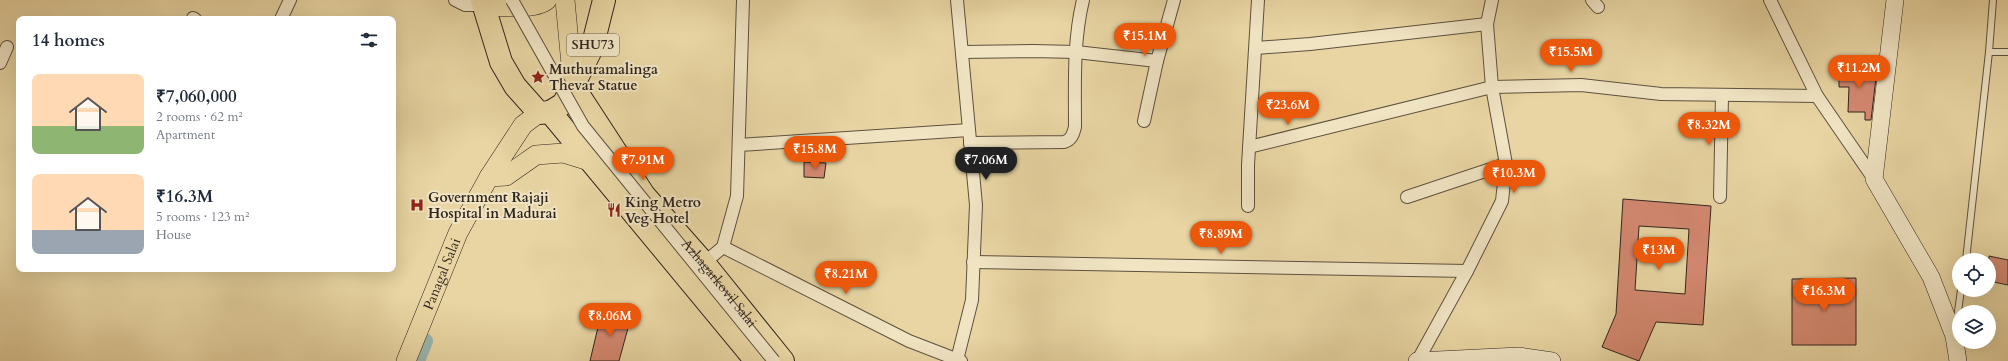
<!DOCTYPE html>
<meta charset="utf-8">
<style>
:root{--surface:#fff;--page:#f2f2f3;--text:#1f2937;--muted:#747a83;--accent:#ea580c}
body{margin:0;font-family:Cardo,serif;background:var(--page);color:var(--text);height:100vh;display:flex;flex-direction:column;font-size:15px;white-space:nowrap}
*{box-sizing:border-box;margin:0}
p{font-size:13px;color:var(--muted)}
.icon{flex:none;width:22px;height:22px;fill:none;stroke:currentColor;stroke-width:2;stroke-linecap:round;stroke-linejoin:round}
.map{position:relative;flex:1;overflow:hidden}
.panel{position:absolute;left:16px;top:16px;width:380px;height:256px;display:flex;flex-direction:column;background:var(--surface);border-radius:8px;box-shadow:0 4px 16px #0002}
.panel>*{flex:none}
.tools{position:absolute;left:1952px;top:253px;display:grid;gap:8px}
.tools a{display:grid;place-items:center;width:44px;height:44px;border-radius:50%;background:var(--surface);box-shadow:0 4px 16px #0002;font-size:20px}
.price{position:absolute;translate:-50% -34px;padding:0 9px;border-radius:14px;background:var(--accent);color:#fff;font-size:13px;line-height:26px;filter:drop-shadow(0 1px 2px #0008)}
.price::after{content:'';position:absolute;left:50%;top:24px;width:12px;height:9px;margin-left:-6px;background:inherit;clip-path:polygon(0 0,100% 0,50% 100%)}
.price.selected{background:#222;color:#fff}
ul{padding:0;list-style:none}
li{display:flex;align-items:center;gap:12px;height:100px;padding:0 16px}
li span{display:grid;place-items:center;flex:none;width:112px;height:80px;border-radius:8px;color:#555}
li>.icon{margin-inline-start:auto}
span .icon{width:48px;height:48px;fill:#fffc;stroke-width:1}
li b{font-size:17px}
h2{display:flex;justify-content:space-between;align-items:center;height:48px;padding:0 16px;font-size:17px}
.map>svg:first-child{display:block}
.lines{fill:none;stroke-linecap:round;stroke-linejoin:round}
.canal{stroke:#9ab6af;stroke-width:16}
.building{fill:#d48971;stroke:#30251e;fill-rule:evenodd}
.lane-casing{stroke:#5e513f;stroke-width:8}
.street-casing{stroke:#5e513f;stroke-width:14}
.secondary-casing{stroke:#30251e;stroke-width:18}
.primary-casing{stroke:#30251e;stroke-width:20}
.highway-casing{stroke:#30251e;stroke-width:24}
.lane{stroke:#f0e4c3;stroke-width:6}
.street{stroke:#f0e4c3;stroke-width:12}
.secondary{stroke:#f0e4c3;stroke-width:17}
.primary{stroke:#e8d5a3;stroke-width:19}
.highway{stroke:#e8d5a3;stroke-width:22}
.street-bridge-casing{stroke:#5e513f;stroke-width:14;stroke-linecap:butt}
.street-bridge{stroke:#f0e4c3;stroke-width:12}
.labels{text-anchor:middle;dominant-baseline:central;stroke-width:4;stroke-linejoin:round;paint-order:stroke}
.shield{fill:#f0e4c3;stroke:#6a5e50;stroke-width:1}
.shield-label{font-size:13px;font-weight:bold;fill:#30251e}
.poi-label{font-size:14px;font-weight:bold;fill:#30251e;stroke:#f0e4c3;text-anchor:start}
.street-label{font-size:14px;fill:#30251e;stroke:#f0e4c3}
</style>
<div class="map">
<svg width="2008" height="361" viewBox="0 0 2008 361">
<rect width="100%" height="100%" fill="#e8d5a3"/>
<filter id="stains"><feTurbulence type="fractalNoise" baseFrequency=".005" numOctaves="4"/><feColorMatrix values="0 0 0 0 .2 0 0 0 0 .09 0 0 0 0 .02 0 0 0 .5 -.17"/></filter>
<radialGradient id="worn" r=".72"><stop offset=".6" stop-color="#630" stop-opacity="0"/><stop offset="1" stop-color="#630" stop-opacity=".3"/></radialGradient>
<g class="lines">
<path class="canal" d="M417,361L425,341"/>
</g>
<g class="building">
<path d="M1839,68L1877,69L1871,120H1865V112H1848L1849,87H1839Z"/>
<path d="M804,162L826,163L824,178L804,177Z"/>
<path d="M1623,199L1711,206L1703,325L1656,322L1639,361L1602,347L1616,314ZM1639,226L1689,229L1685,294L1635,290Z"/>
<path d="M1989,256L2008,260V285L1989,281Z"/>
<path d="M1856,278V345H1792V279Z"/>
<path d="M602,310L631,317L619,361H590Z"/>
</g>
<g class="lines">
<defs>
<g id="lane">
<path d="M1989,52L1993,0"/>
<path d="M1966,260L1989,52H2008"/>
<path d="M1956,326L1961,290"/>
</g>
<g id="street">
<path d="M455,0L465,5H484"/>
<path d="M957,0L976,205L972,300L957,360"/>
<path d="M1592,0L1598,7"/>
<path d="M1770,0L1817,96L1874,179"/>
<path d="M193,18L195,19"/>
<path d="M281,19L290,0"/>
<path d="M1256,48L1310,44L1487,24"/>
<path d="M962,52L1033,51L1076,52L1157,61"/>
<path d="M0,63L7,47"/>
<path d="M1144,121L1157,61L1174,0"/>
<path d="M970,143L1064,142C1071,140 1073,135 1075,127C1075,85 1073,41 1083,0"/>
<path d="M739,145L969,130"/>
<path d="M1249,147L1492,87L1581,85L1661,94L1817,96"/>
<path d="M1407,197L1506,164"/>
<path d="M1720,197L1722,96"/>
<path d="M1248,206V165L1258,0"/>
<path d="M723,247L909,341L961,361"/>
<path d="M973,262L1467,271"/>
<path d="M704,263L723,247L737,196L743,0"/>
<path d="M1418,360L1467,271L1502,201L1506,164L1492,87L1487,24L1492,0"/>
</g>
<g id="secondary">
<path d="M1895,0L1874,179L1931,277L1954,336L1958,361"/>
<path d="M1417,361L1519,356L1552,361"/>
</g>
<g id="primary">
<path d="M565,0L573,86"/>
<path d="M484,5C499,7 536,10 547,0"/>
<path d="M489,177L506,176L536,155L563,153L589,161"/>
<path id="s1" d="M406,361L458,233L489,177L523,125L539,113"/>
</g>
<g id="highway">
<path d="M482,0L501,62L515,86L539,113L550,112L563,104L573,86L592,48L604,0"/>
<path id="s2" d="M573,86L644,195L704,263L783,361"/>
<path d="M550,112L756,361"/>
</g>
</defs>
<use href="#lane" class="lane-casing"/>
<use href="#street" class="street-casing"/>
<use href="#secondary" class="secondary-casing"/>
<use href="#primary" class="primary-casing"/>
<use href="#highway" class="highway-casing"/>
<use href="#lane" class="lane"/>
<use href="#street" class="street"/>
<use href="#secondary" class="secondary"/>
<use href="#primary" class="primary"/>
<use href="#highway" class="highway"/>
<defs>
<path id="street-bridge" d="M512,0L583,126L774,361"/>
</defs>
<use href="#street-bridge" class="street-bridge-casing"/>
<use href="#street-bridge" class="street-bridge"/>
</g>
<defs>
<symbol id="sight-bare" viewBox="-9 -9 18 18"><path d="M0-6L1.8-2.2L6-1.7L2.9 1.2L3.7 5.4L0 3.3L-3.7 5.4L-2.9 1.2L-6-1.7L-1.8-2.2Z" fill="#8f2418" stroke="#f0e4c3" stroke-width="2.5" paint-order="stroke"/></symbol>
<symbol id="hospital-bare" viewBox="-9 -9 18 18"><path d="M-5-5h3v3.5h4V-5h3V5h-3V1.5h-4V5h-3Z" fill="#8f2418" stroke="#f0e4c3" stroke-width="2.5" paint-order="stroke"/></symbol>
<symbol id="restaurant-bare" viewBox="-9 -9 18 18"><path d="M-5-6h1v4h1v-4h1v4h1v-4h1v5L-1.5 .5V6h-2V.5L-5-1ZM5-6V6H3V1.5H1.5Q1.5-4 5-6Z" fill="#8f2418" stroke="#f0e4c3" stroke-width="2.5" paint-order="stroke"/></symbol>
</defs>
<g fill-rule="evenodd">
<use href="#sight-bare" x="528" y="67" width="20" height="20"/>
<use href="#hospital-bare" x="407" y="195" width="20" height="20"/>
<use href="#restaurant-bare" x="604" y="200" width="20" height="20"/>
</g>
<g class="labels">
<rect class="shield" x="567" y="34" width="52" height="22" rx="3"/>
<g class="shield-label">
<text x="593" y="45">SHU73</text>
</g>
<g class="poi-label">
<text x="549" y="69">Muthuramalinga<tspan x="549" dy="16">Thevar Statue</tspan></text>
<text x="428" y="197">Government Rajaji<tspan x="428" dy="16">Hospital in Madurai</tspan></text>
<text x="625" y="202">King Metro<tspan x="625" dy="16">Veg Hotel</tspan></text>
</g>
<g class="street-label">
<text stroke="none"><textPath href="#s1" startOffset="94">Panagal Salai</textPath></text>
<text stroke="none"><textPath href="#s2" startOffset="246">Azhagarkovil Salai</textPath></text>
</g>
</g>
<rect width="100%" height="100%" filter="url(#stains)"/>
<rect width="100%" height="100%" fill="url(#worn)"/>
</svg>
<div class="tools">
<a><svg class="icon" aria-label="locate" viewBox="0 0 24 24"><circle cx="12" cy="12" r="6"/><path d="M12 2v4M12 18v4M2 12h4M18 12h4"/></svg></a>
<a><svg class="icon" aria-label="layers" viewBox="0 0 24 24"><path d="M12 4l9 5-9 5-9-5zM3 14l9 5 9-5"/></svg></a>
</div>
<b class="price" style="left:1145px;top:57px">₹15.1M</b>
<b class="price" style="left:1571px;top:73px">₹15.5M</b>
<b class="price" style="left:1859px;top:89px">₹11.2M</b>
<b class="price" style="left:1288px;top:126px">₹23.6M</b>
<b class="price" style="left:1709px;top:146px">₹8.32M</b>
<b class="price" style="left:815px;top:170px">₹15.8M</b>
<b class="price" style="left:643px;top:181px">₹7.91M</b>
<b class="price selected" style="left:986px;top:181px">₹7.06M</b>
<b class="price" style="left:1514px;top:194px">₹10.3M</b>
<b class="price" style="left:1221px;top:255px">₹8.89M</b>
<b class="price" style="left:1659px;top:271px">₹13M</b>
<b class="price" style="left:846px;top:295px">₹8.21M</b>
<b class="price" style="left:1824px;top:312px">₹16.3M</b>
<b class="price" style="left:610px;top:337px">₹8.06M</b>
<section class="panel">
<h2>14 homes<svg class="icon" aria-label="filters" viewBox="0 0 24 24"><path d="M4 7h16M4 17h16"/><circle cx="9" cy="7" r="2"/><circle cx="15" cy="17" r="2"/></svg></h2>
<ul>
<li><span style="background:linear-gradient(#ffd9b3 65%,#8fb573 0)"><svg class="icon" aria-label="home" viewBox="0 0 24 24"><path d="M3 11l9-7 9 7M6 9v11h12V9"/></svg></span><div><b>₹7,060,000</b><p>2 rooms · 62 m²</p><p>Apartment</p></div></li>
<li><span style="background:linear-gradient(#ffd9b3 70%,#9aa5b1 0)"><svg class="icon" aria-label="home" viewBox="0 0 24 24"><path d="M3 11l9-7 9 7M6 9v11h12V9"/></svg></span><div><b>₹16.3M</b><p>5 rooms · 123 m²</p><p>House</p></div></li>
</ul>
</section>
</div>
